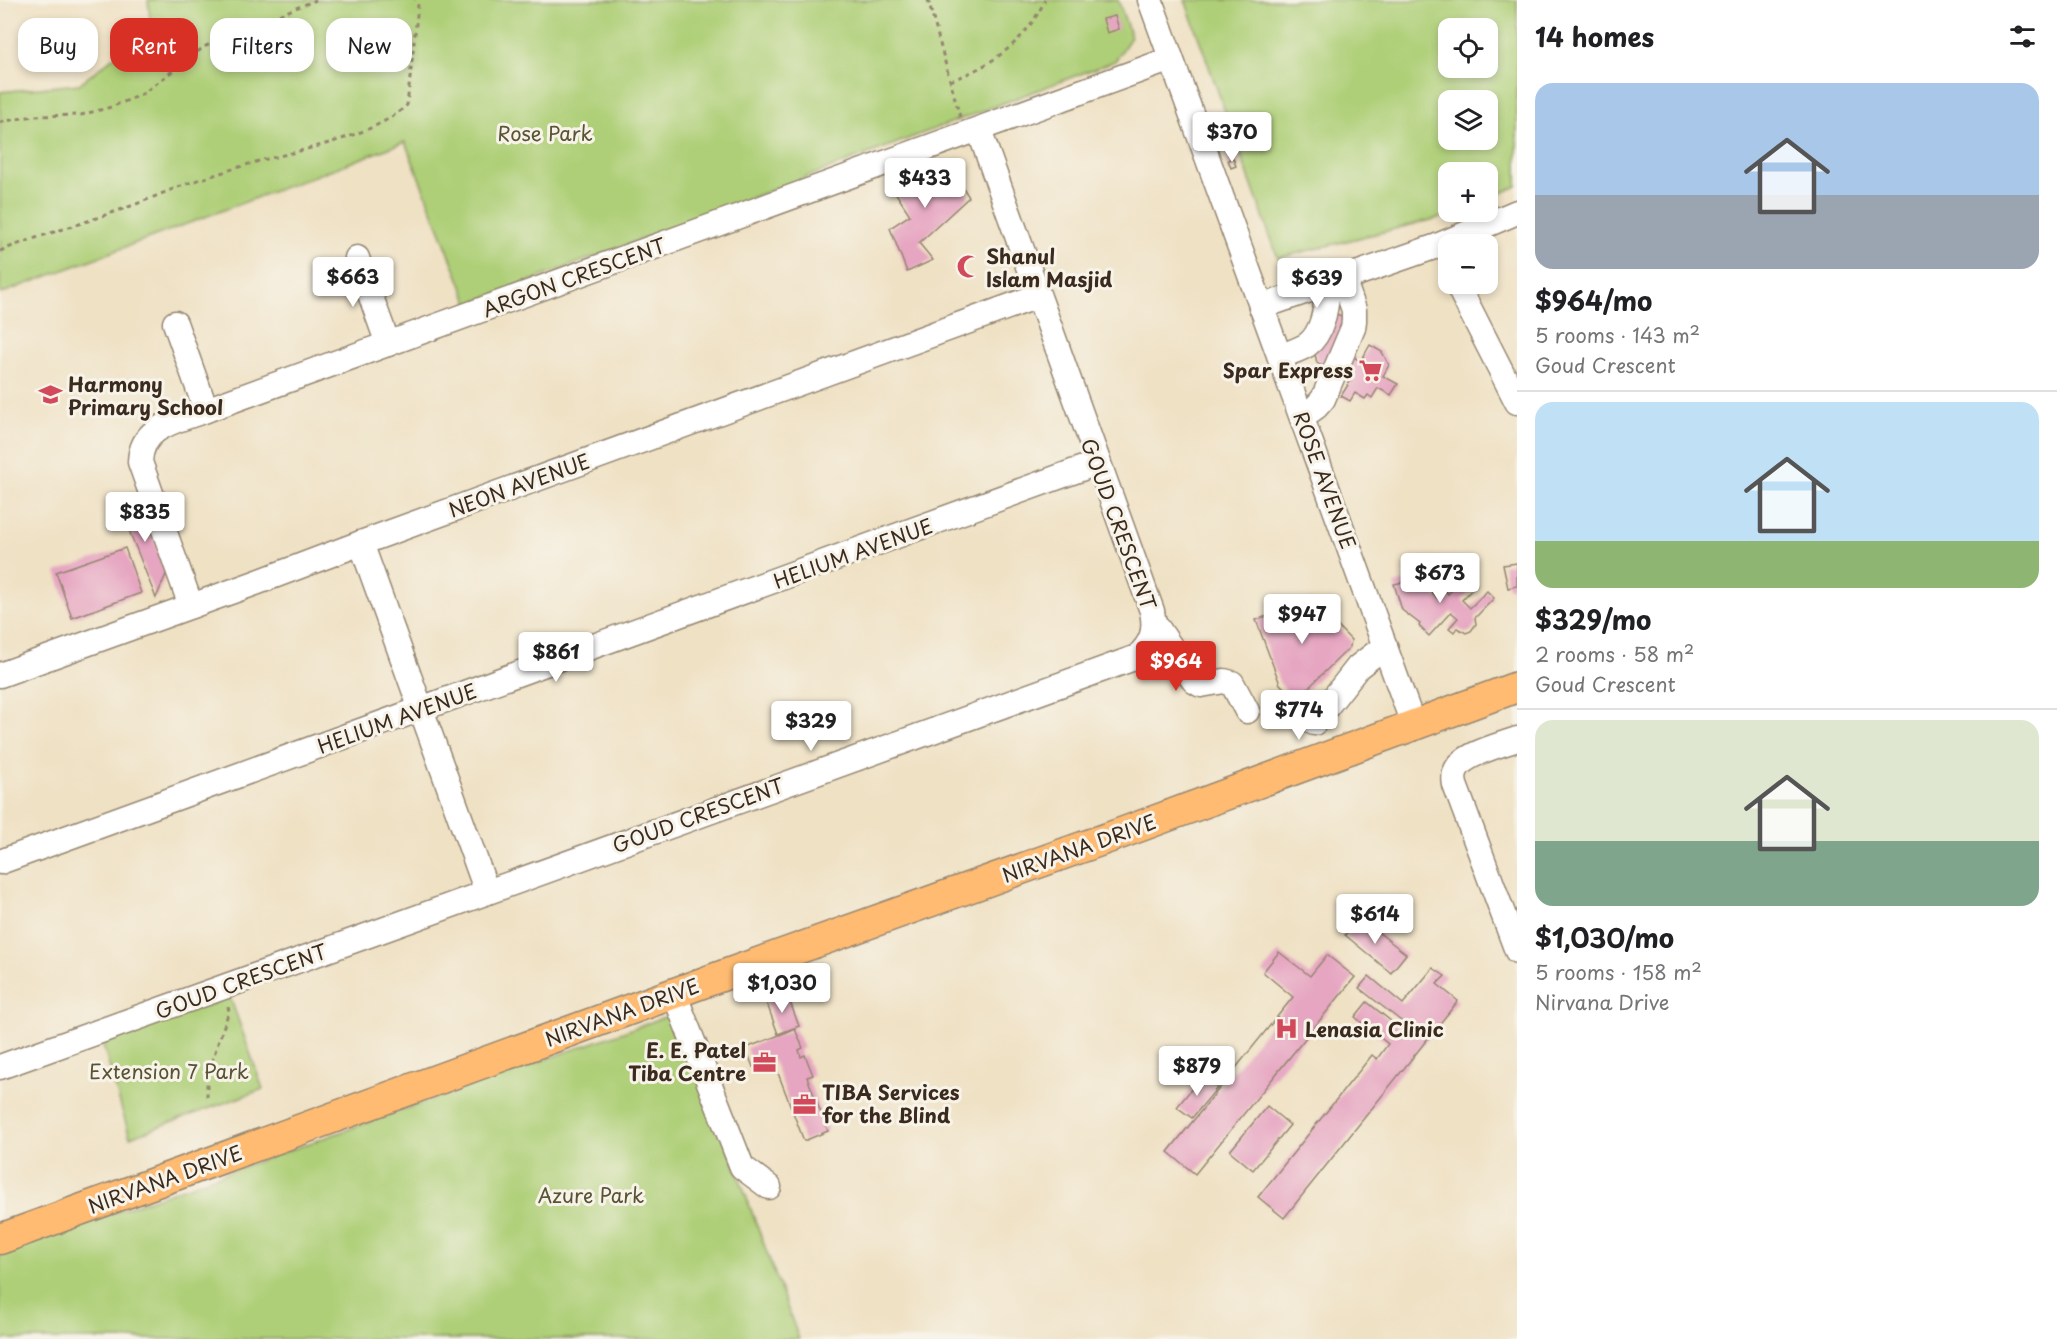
<!DOCTYPE html>
<meta charset="utf-8">
<style>
:root{--surface:#fff;--page:#f2f2f2;--text:#202124;--muted:#757577;--line:#e0e0e0;--accent:#d93025}
body{margin:0;font-family:"Playpen Sans",sans-serif;background:var(--page);color:var(--text);height:100vh;display:flex;flex-direction:column;font-size:22px;white-space:nowrap}
*{box-sizing:border-box;margin:0}
p{font-size:20px;color:var(--muted)}
.icon{flex:none;width:33px;height:33px;fill:none;stroke:currentColor;stroke-width:2;stroke-linecap:round;stroke-linejoin:round}
.map{position:relative;flex:1;overflow:hidden}
.sheet{display:flex;flex-direction:column;background:var(--surface);width:540px}
.sheet>*{flex:none}
.guide{position:absolute;left:18px;top:18px;width:570px;height:54px;display:flex;gap:12px}
.tools{position:absolute;left:1438px;top:18px;display:grid;gap:12px}
.tools a{display:grid;place-items:center;width:60px;height:60px;border-radius:12px;background:var(--surface);box-shadow:0 3px 9px #0003;font-size:30px}
.price{position:absolute;translate:-50% -51px;padding:0 14px;border-radius:6px;background:#fff;color:#222;font-size:20px;line-height:39px;filter:drop-shadow(0 2px 3px #0008)}
.price::after{content:'';position:absolute;left:50%;top:36px;width:18px;height:14px;margin-left:-9px;background:inherit;clip-path:polygon(0 0,100% 0,50% 100%)}
.price.on{background:var(--accent);color:#fff}
ul{padding:0;list-style:none}
li{display:grid;align-content:center;gap:12px;height:318px;padding:0 18px}
li+li{border-top:2px solid var(--line)}
li span{display:grid;place-items:center;height:186px;border-radius:18px;color:#555}
li>.icon{margin-inline-start:auto}
span .icon{width:108px;height:108px;fill:#fffc;stroke-width:1}
li b{font-size:26px}
h2{display:flex;justify-content:space-between;align-items:center;height:72px;padding:0 18px;font-size:26px}
.pill{padding:0 21px;border-radius:18px;background:var(--surface);box-shadow:0 3px 9px #0003;font-size:21px;line-height:54px}
.pill.on{background:var(--accent);color:#fff}
main{display:flex;flex:1;min-height:0}
.map>svg:first-child{display:block}
.green{fill:#aecf77;stroke:#747c4a;stroke-width:1.5;fill-rule:evenodd}
.building{fill:#e6a5c1}
.lines{fill:none;stroke-linecap:round;stroke-linejoin:round}
.minor-casing{stroke:#958671;stroke-width:27}
.major-casing{stroke:#958671;stroke-width:33}
.path{stroke:#958671;stroke-width:3;stroke-dasharray:4.5 4.5;stroke-linecap:butt}
.minor{stroke:#fff;stroke-width:24}
.major{stroke:#ffbb71;stroke-width:30}
.labels{text-anchor:middle;dominant-baseline:central;stroke-width:6;stroke-linejoin:round;paint-order:stroke}
.park-label{font-size:20px;fill:#585334;stroke:#f7f3e8}
.poi-label{font-size:20px;font-weight:bold;fill:#3b2a1e;stroke:#f7f3e8;text-anchor:start}
.street-label{font-size:20px;fill:#3b2a1e;stroke:#f7f3e8}
</style>
<main>
<div class="map">
<svg width="1517" height="1339" viewBox="0 0 1517 1339">
<rect width="100%" height="100%" fill="#f7f3e8"/>
<filter id="ink" filterUnits="userSpaceOnUse"><feTurbulence type="fractalNoise" baseFrequency=".0167" numOctaves="2"/><feDisplacementMap in="SourceGraphic" scale="12" xChannelSelector="R" yChannelSelector="G"/><feConvolveMatrix kernelMatrix="1 2 1 2 8 2 1 2 1" color-interpolation-filters="sRGB"/></filter>
<filter id="wash" filterUnits="userSpaceOnUse"><feTurbulence type="fractalNoise" baseFrequency=".008" numOctaves="4" result="noise"/><feDisplacementMap in="SourceGraphic" scale="24" xChannelSelector="R" yChannelSelector="G"/><feGaussianBlur stdDeviation="1.35" result="paint"/><feColorMatrix in="noise" values="0 0 0 0 0 0 0 0 0 0 0 0 0 0 0 0 0 1.4 0 .05"/><feComposite in="paint" operator="in"/></filter>
<g filter="url(#wash)">
<rect width="100%" height="100%" fill="#efe1c4"/>
<g class="green">
<path d="M148,0H1118L1131,37L1115,61L469,304L405,142L0,294V92L79,84L151,28Z"/>
<path d="M1185,0H1517V186L1488,199V172H1449V212H1463L1278,258ZM1449,28H1488V68H1449ZM1449,100H1488V140H1449Z"/>
<path d="M230,997L263,1089L130,1137L102,1042Z"/>
<path d="M668,1016L678,1019L683,1026L799,1339H0V1253Z"/>
</g>
<g id="blocks">
<g class="building">
<path d="M1115,16L1119,29L1107,33L1103,19Z"/>
<path d="M1233,158L1236,166L1231,168L1228,160Z"/>
<path d="M941,161L947,169L950,167L969,197L919,243L933,260L907,272L890,228L910,215L895,192L901,188L894,178L905,170L910,176L932,162L935,165Z"/>
<path d="M1333,312L1351,321L1336,348L1361,361L1370,345L1382,352L1389,365L1383,376L1398,384L1391,395L1378,388L1372,398L1368,395L1365,399L1355,393L1350,401L1341,396L1351,380L1317,363L1314,350Z"/>
<path d="M138,497L167,572L156,598L119,505Z"/>
<path d="M125,548L141,593L72,618L56,572Z"/>
<path d="M1517,563V586L1508,588L1503,565Z"/>
<path d="M1467,574L1477,584L1462,600L1470,608L1487,591L1494,598L1475,618L1476,624L1471,631L1466,633L1457,628L1454,632L1449,628L1458,618L1451,612L1429,636L1419,626L1420,624L1402,610L1394,584L1426,577L1428,588L1437,598L1445,590L1448,594Z"/>
<path d="M1312,600L1351,640L1350,647L1296,700L1280,684L1256,620Z"/>
<path d="M1359,917L1406,954L1391,973L1345,935Z"/>
<path d="M1279,952L1310,976L1327,955L1355,977L1195,1174L1168,1152L1293,997L1263,972Z"/>
<path d="M1433,968L1445,976L1437,984L1458,1001L1284,1218L1258,1197L1372,1055L1377,1059L1388,1044L1355,1017L1367,1002L1401,1029L1405,1024L1359,988L1369,976L1403,1004Z"/>
<path d="M787,994L799,1026L778,1034L766,1001Z"/>
<path d="M795,1029L803,1048L799,1050L801,1057L805,1055L813,1075L807,1077L828,1131L804,1141L773,1060L753,1067L746,1048Z"/>
<path d="M1202,1076L1217,1088L1192,1118L1177,1107Z"/>
<path d="M1267,1106L1290,1125L1253,1170L1230,1151Z"/>
</g>
</g>
</g>
<g filter="url(#ink)">
<use href="#blocks" fill-opacity="0" stroke="#958671" stroke-width="1.5"/>
<g class="lines">
<defs>
<g id="minor">
<path d="M1150,0L1413,724"/>
<path d="M357,258L388,344"/>
<path d="M1457,284L1517,402"/>
<path d="M1261,307L1437,246L1517,212"/>
<path d="M175,323L206,410"/>
<path d="M1280,357C1288,353 1299,350 1307,345C1325,332 1326,303 1329,282"/>
<path d="M1302,417L1316,407L1323,399L1353,328L1354,321V310L1343,278"/>
<path d="M361,543L487,892"/>
<path d="M191,606L140,462C141,425 178,421 206,410L1171,59"/>
<path d="M1155,624L1194,681L1201,685L1224,681L1232,683L1247,711"/>
<path d="M0,675L258,582L361,543L1038,296"/>
<path d="M1314,723L1358,667L1385,646"/>
<path d="M1517,739C1501,745 1463,754 1456,770C1454,774 1454,780 1455,785L1517,951"/>
<path d="M0,862L1097,463"/>
<path d="M674,993L742,1167L769,1187"/>
<path d="M0,1067L355,940L1137,657C1152,643 1156,631 1152,611L979,130"/>
</g>
<path id="major" d="M0,1239L727,974L1119,834L1517,687"/>
</defs>
<use href="#minor" class="minor-casing"/>
<use href="#major" class="major-casing"/>
<g class="path">
<path d="M928,0L960,117"/>
<path d="M950,81C993,65 1025,42 1045,0"/>
<path d="M0,122L34,116L81,115L111,107L141,95L204,47L238,31L316,0"/>
<path d="M0,251C38,236 78,225 117,211C144,202 170,189 198,180C218,174 238,167 259,161C302,150 375,136 407,105L418,6L415,0"/>
<path d="M207,1097V1075L229,1011L228,1007"/>
</g>
<use href="#minor" class="minor"/>
<use href="#major" class="major"/>
</g>
</g>
<defs>
<symbol id="mosque-bare" viewBox="-9 -9 18 18"><path d="M3.5-4.9A6 6 0 1 0 3.5 4.9A5 5 0 1 1 3.5-4.9Z" fill="#d1495b" stroke="#f7f3e8" stroke-width="2.5" paint-order="stroke"/></symbol>
<symbol id="supermarket-bare" viewBox="-9 -9 18 18"><path d="M-6-5.5h2.5l.6 2H6L4.5 2H-2.5L-4.4-4H-6ZM-1.5 3.2a1.3 1.3 0 1 0 .1 0ZM3 3.2a1.3 1.3 0 1 0 .1 0Z" fill="#d1495b" stroke="#f7f3e8" stroke-width="2.5" paint-order="stroke"/></symbol>
<symbol id="school-bare" viewBox="-9 -9 18 18"><path d="M0-5L7-2L0 1L-7-2ZM-4 1L0 2.5L4 1V4Q0 6-4 4Z" fill="#d1495b" stroke="#f7f3e8" stroke-width="2.5" paint-order="stroke"/></symbol>
<symbol id="hospital-bare" viewBox="-9 -9 18 18"><path d="M-5-5h3v3.5h4V-5h3V5h-3V1.5h-4V5h-3Z" fill="#d1495b" stroke="#f7f3e8" stroke-width="2.5" paint-order="stroke"/></symbol>
<symbol id="office-bare" viewBox="-9 -9 18 18"><path d="M-6-3h4V-5.5h4V-3h4V5H-6ZM-1-4.5V-3h2v-1.5ZM-6 0V1H6V0Z" fill="#d1495b" stroke="#f7f3e8" stroke-width="2.5" paint-order="stroke"/></symbol>
</defs>
<g fill-rule="evenodd">
<use href="#mosque-bare" x="952" y="250" width="33" height="33"/>
<use href="#supermarket-bare" x="1354" y="354" width="33" height="33"/>
<use href="#school-bare" x="34" y="378" width="33" height="33"/>
<use href="#hospital-bare" x="1270" y="1012" width="33" height="33"/>
<use href="#office-bare" x="748" y="1046" width="33" height="33"/>
<use href="#office-bare" x="788" y="1088" width="33" height="33"/>
</g>
<g class="labels">
<g class="park-label">
<text x="545" y="133">Rose Park</text>
<text x="169" y="1071">Extension 7 Park</text>
<text x="591" y="1195">Azure Park</text>
</g>
<g class="poi-label">
<text x="986" y="256">Shanul<tspan x="986" dy="23">Islam Masjid</tspan></text>
<text x="1353" y="370" text-anchor="end">Spar Express</text>
<text x="68" y="384">Harmony<tspan x="68" dy="23">Primary School</tspan></text>
<text x="1305" y="1029">Lenasia Clinic</text>
<text x="746" y="1050" text-anchor="end">E. E. Patel<tspan x="746" dy="23">Tiba Centre</tspan></text>
<text x="822" y="1092">TIBA Services<tspan x="822" dy="23">for the Blind</tspan></text>
</g>
<g class="street-label">
<text transform="translate(574 277) rotate(-20)">ARGON CRESCENT</text>
<text transform="translate(1325 480) rotate(70)">ROSE AVENUE</text>
<text transform="translate(519 485) rotate(-20)">NEON AVENUE</text>
<text transform="translate(1119 524) rotate(70)">GOUD CRESCENT</text>
<text transform="translate(853 553) rotate(-20)">HELIUM AVENUE</text>
<text transform="translate(397 718) rotate(-20)">HELIUM AVENUE</text>
<text transform="translate(698 815) rotate(-20)">GOUD CRESCENT</text>
<text transform="translate(1079 848) rotate(-20)">NIRVANA DRIVE</text>
<text transform="translate(241 981) rotate(-20)">GOUD CRESCENT</text>
<text transform="translate(622 1012) rotate(-20)">NIRVANA DRIVE</text>
<text transform="translate(165 1179) rotate(-20)">NIRVANA DRIVE</text>
</g>
</g>
</svg>
<div class="tools">
<a><svg class="icon" aria-label="locate" viewBox="0 0 24 24"><circle cx="12" cy="12" r="6"/><path d="M12 2v4M12 18v4M2 12h4M18 12h4"/></svg></a>
<a><svg class="icon" aria-label="layers" viewBox="0 0 24 24"><path d="M12 4l9 5-9 5-9-5zM3 14l9 5 9-5"/></svg></a>
<a>+</a>
<a>−</a>
</div>
<b class="price" style="left:1232px;top:163px">$370</b>
<b class="price" style="left:925px;top:209px">$433</b>
<b class="price" style="left:353px;top:308px">$663</b>
<b class="price" style="left:1317px;top:309px">$639</b>
<b class="price" style="left:145px;top:543px">$835</b>
<b class="price" style="left:1440px;top:604px">$673</b>
<b class="price" style="left:1302px;top:645px">$947</b>
<b class="price" style="left:556px;top:683px">$861</b>
<b class="price on" style="left:1176px;top:692px">$964</b>
<b class="price" style="left:1299px;top:741px">$774</b>
<b class="price" style="left:811px;top:752px">$329</b>
<b class="price" style="left:1375px;top:945px">$614</b>
<b class="price" style="left:782px;top:1014px">$1,030</b>
<b class="price" style="left:1197px;top:1097px">$879</b>
<div class="guide">
<a class="pill">Buy</a>
<a class="pill on">Rent</a>
<a class="pill">Filters</a>
<a class="pill">New</a>
</div>
</div>
<section class="sheet">
<h2>14 homes<svg class="icon" aria-label="filters" viewBox="0 0 24 24"><path d="M4 7h16M4 17h16"/><circle cx="9" cy="7" r="2"/><circle cx="15" cy="17" r="2"/></svg></h2>
<ul>
<li><span style="background:linear-gradient(#a9c7e8 60%,#9aa5b1 0)"><svg class="icon" aria-label="home" viewBox="0 0 24 24"><path d="M3 11l9-7 9 7M6 9v11h12V9"/></svg></span><div><b>$964/mo</b><p>5 rooms · 143 m²</p><p>Goud Crescent</p></div></li>
<li><span style="background:linear-gradient(#bfe0f5 75%,#8fb573 0)"><svg class="icon" aria-label="home" viewBox="0 0 24 24"><path d="M3 11l9-7 9 7M6 9v11h12V9"/></svg></span><div><b>$329/mo</b><p>2 rooms · 58 m²</p><p>Goud Crescent</p></div></li>
<li><span style="background:linear-gradient(#dfe7d0 65%,#7fa58c 0)"><svg class="icon" aria-label="home" viewBox="0 0 24 24"><path d="M3 11l9-7 9 7M6 9v11h12V9"/></svg></span><div><b>$1,030/mo</b><p>5 rooms · 158 m²</p><p>Nirvana Drive</p></div></li>
</ul>
</section>
</main>
